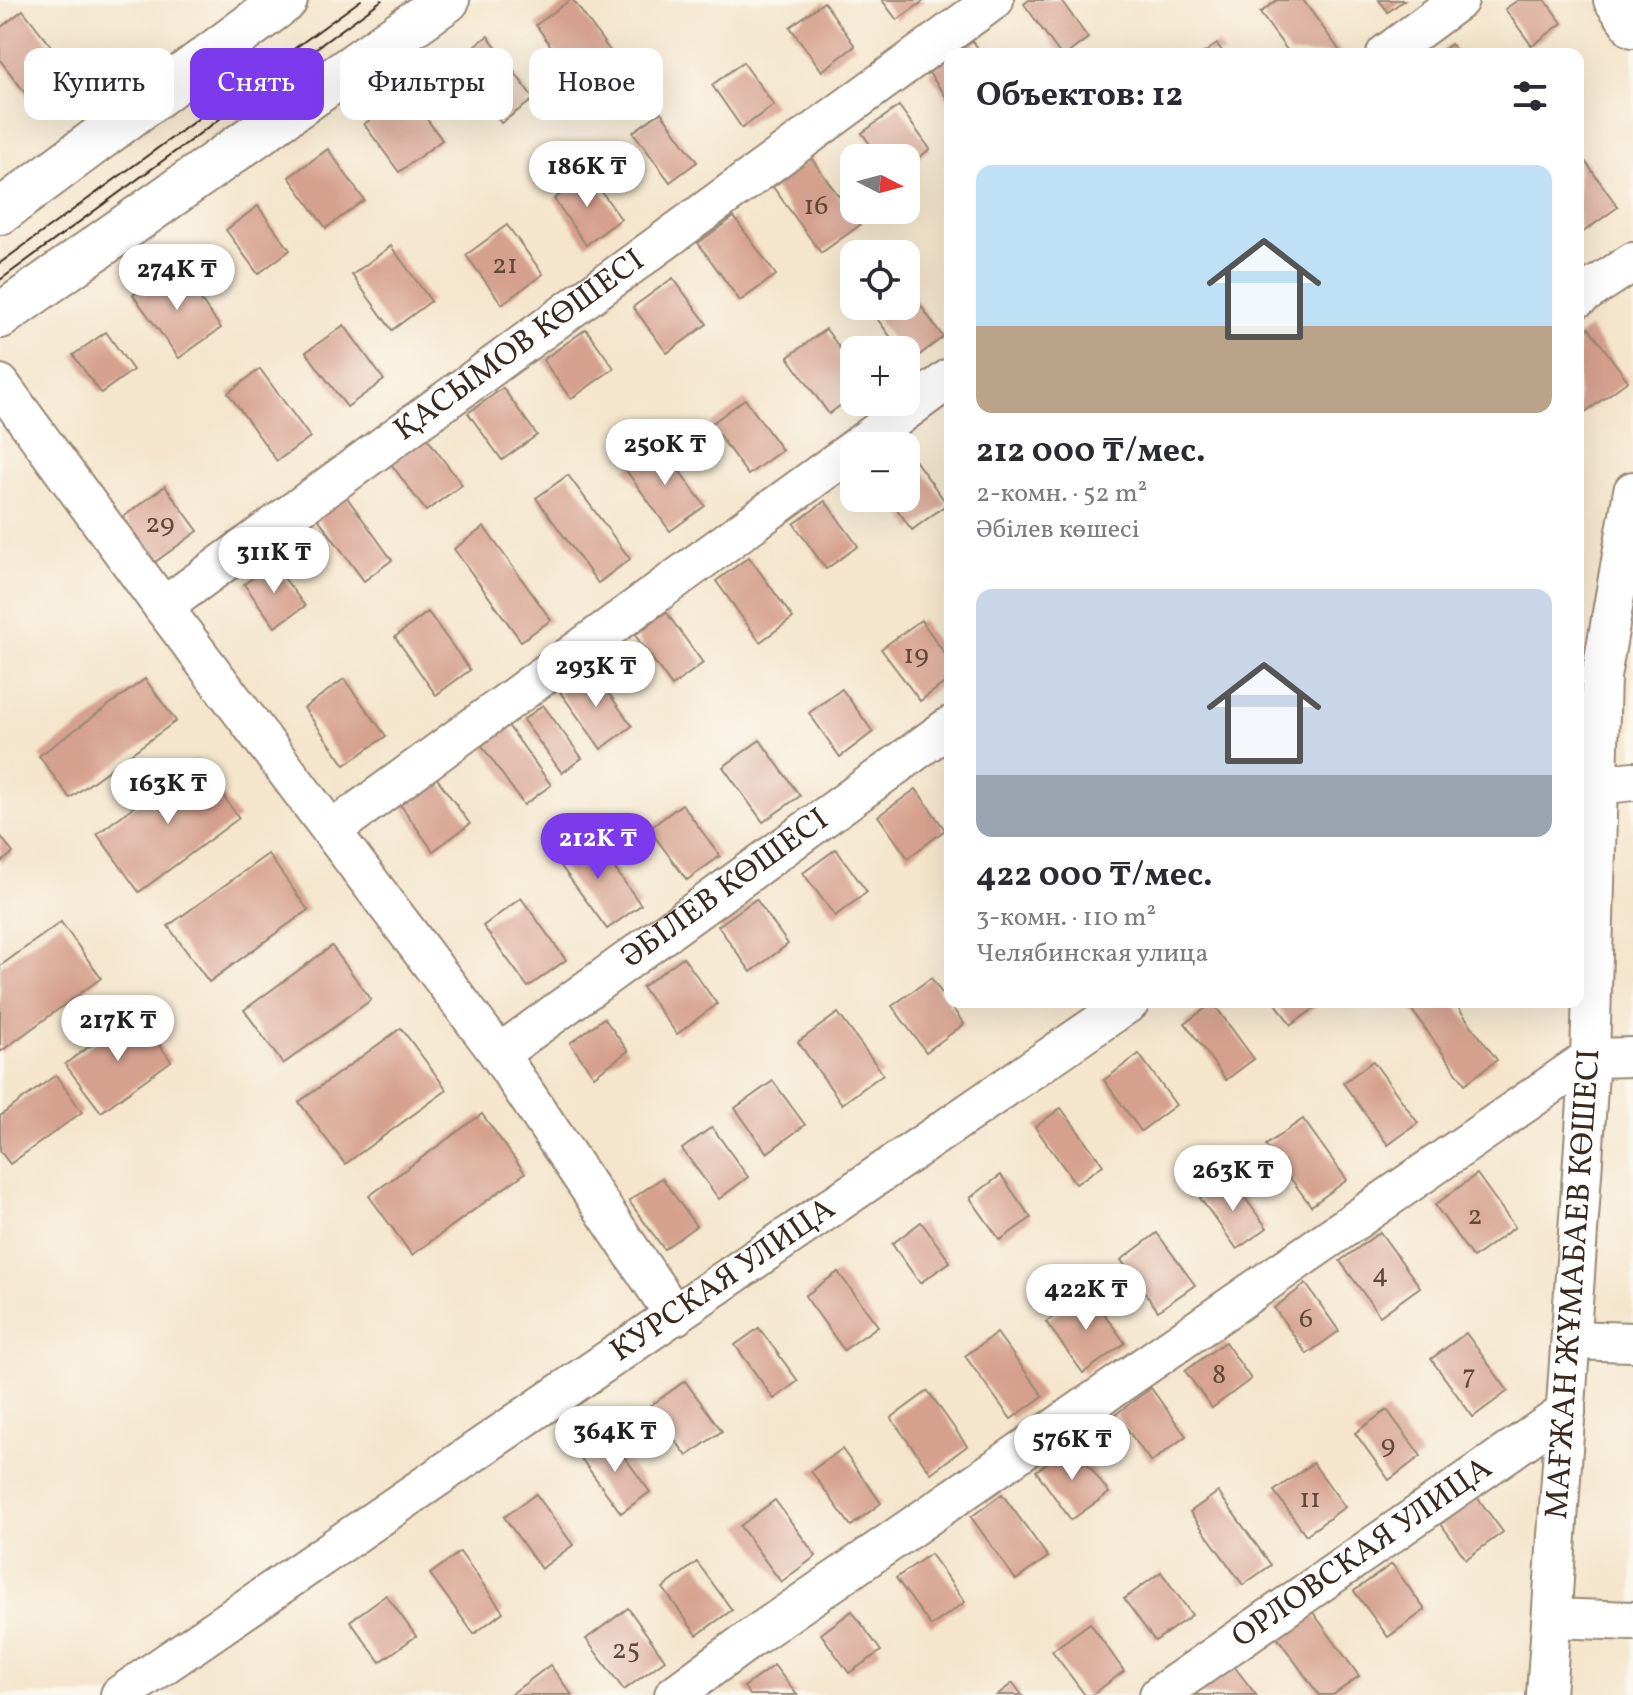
<!DOCTYPE html>
<html lang="ru">
<meta charset="utf-8">
<style>
:root{--surface:#fff;--page:#f7f7f7;--text:#2b2b33;--muted:#7c7c81;--accent:#7c3aed}
body{margin:0;font-family:Vollkorn,serif;background:var(--page);color:var(--text);height:100vh;display:flex;flex-direction:column;font-size:30px;white-space:nowrap}
*{box-sizing:border-box;margin:0}
p{font-size:26px;color:var(--muted)}
.icon{flex:none;width:44px;height:44px;fill:none;stroke:currentColor;stroke-width:2;stroke-linecap:round;stroke-linejoin:round}
.map{position:relative;flex:1;overflow:hidden}
.drawer{position:absolute;left:944px;top:48px;width:640px;height:960px;display:flex;flex-direction:column;background:var(--surface);border-radius:16px;box-shadow:0 8px 32px #0002}
.drawer>*{flex:none}
.hud{position:absolute;left:24px;top:48px;width:760px;height:72px;display:flex;gap:16px}
.needle{width:52px;rotate:96deg}
.buttons{position:absolute;left:840px;top:144px;display:grid;gap:16px}
.buttons a{display:grid;place-items:center;width:80px;height:80px;border-radius:16px;background:var(--surface);box-shadow:0 8px 32px #0002;font-size:40px}
.price{position:absolute;translate:-50% -68px;padding:0 18px;border-radius:28px;background:#fff;color:#222;font-size:26px;line-height:52px;filter:drop-shadow(0 2px 4px #0008)}
.price::after{content:'';position:absolute;left:50%;top:48px;width:24px;height:18px;margin-left:-12px;background:inherit;clip-path:polygon(0 0,100% 0,50% 100%)}
.price.on{background:var(--accent);color:#fff}
ul{padding:0;list-style:none}
li{display:grid;align-content:center;gap:16px;height:424px;padding:0 32px}
li span{display:grid;place-items:center;height:248px;border-radius:16px;color:#555}
li>.icon{margin-inline-start:auto}
span .icon{width:144px;height:144px;fill:#fffc;stroke-width:1}
li b{font-size:34px}
h2{display:flex;justify-content:space-between;align-items:center;height:96px;padding:0 32px;font-size:34px}
.pill{padding:0 28px;border-radius:16px;background:var(--surface);box-shadow:0 8px 32px #0002;font-size:28px;line-height:72px}
.pill.on{background:var(--accent);color:#fff}
.map>svg:first-child{display:block}
.building{fill:#d6a08e}
.lines{fill:none;stroke-linecap:round;stroke-linejoin:round}
.minor-casing{stroke:#988875;stroke-width:42}
.major-casing{stroke:#988875;stroke-width:48}
.minor{stroke:#fff;stroke-width:38}
.major{stroke:#fff;stroke-width:44}
.tram{stroke:#3b2a1e;stroke-width:2}
.labels{text-anchor:middle;dominant-baseline:central;stroke-width:7;stroke-linejoin:round;paint-order:stroke}
.number-label{font-size:28px;fill:#62483a}
.street-label{font-size:32px;fill:#3b2a1e;stroke:#fbf7ec}
</style>
<div class="map">
<svg width="1633" height="1695" viewBox="0 0 1633 1695">
<rect width="100%" height="100%" fill="#fbf7ec"/>
<filter id="ink" filterUnits="userSpaceOnUse"><feTurbulence type="fractalNoise" baseFrequency=".0125" numOctaves="2"/><feDisplacementMap in="SourceGraphic" scale="16" xChannelSelector="R" yChannelSelector="G"/><feConvolveMatrix kernelMatrix="1 2 1 2 8 2 1 2 1" color-interpolation-filters="sRGB"/></filter>
<filter id="wash" filterUnits="userSpaceOnUse"><feTurbulence type="fractalNoise" baseFrequency=".006" numOctaves="4" result="noise"/><feDisplacementMap in="SourceGraphic" scale="32" xChannelSelector="R" yChannelSelector="G"/><feGaussianBlur stdDeviation="1.8" result="paint"/><feColorMatrix in="noise" values="0 0 0 0 0 0 0 0 0 0 0 0 0 0 0 0 0 1.4 0 .05"/><feComposite in="paint" operator="in"/></filter>
<g filter="url(#wash)">
<rect width="100%" height="100%" fill="#f4e5cc"/>
<g id="blocks">
<g class="building">
<path d="M570,0H573L613,55L576,82L536,25Z"/>
<path d="M882,0H925L897,20Z"/>
<path d="M1029,0H1061L1088,38L1067,54H1060L1024,4Z"/>
<path d="M1277,0H1303L1342,54H1290L1260,13Z"/>
<path d="M1379,0H1404L1388,12Z"/>
<path d="M1518,0H1545L1562,23L1532,46L1505,9Z"/>
<path d="M824,2L855,46L822,71L790,27Z"/>
<path d="M23,10L72,73L33,103L0,60V28Z"/>
<path d="M488,36L534,99L501,123L455,60Z"/>
<path d="M973,41L982,54H955Z"/>
<path d="M1217,44L1224,54H1202Z"/>
<path d="M1451,44L1458,54H1438Z"/>
<path d="M950,57V102L929,73Z"/>
<path d="M743,62L774,105L742,128L712,85Z"/>
<path d="M408,93L442,140L399,172L364,124Z"/>
<path d="M899,106L930,149L906,167V158H880L862,133Z"/>
<path d="M661,112L697,162L670,182L633,132Z"/>
<path d="M328,149L364,200L326,228L289,177Z"/>
<path d="M1582,157L1618,207L1583,232L1578,225V160Z"/>
<path d="M811,158L860,225L821,253L773,187Z"/>
<path d="M589,174L621,219L586,245L554,199Z"/>
<path d="M258,206L290,250L258,274L226,230Z"/>
<path d="M734,217L776,275L740,301L698,243Z"/>
<path d="M507,225L543,274L502,304L466,255Z"/>
<path d="M391,246L431,301L392,330L352,275Z"/>
<path d="M175,265L221,328L179,358L133,295Z"/>
<path d="M673,278L707,324L667,353L633,307Z"/>
<path d="M906,285L943,337L909,363L906,359V350H900L868,306H906Z"/>
<path d="M344,325L384,380L347,407L306,352Z"/>
<path d="M1589,328L1628,381L1578,417V336Z"/>
<path d="M586,329L614,368L571,399L543,360Z"/>
<path d="M826,329L854,368V395L829,414L788,357Z"/>
<path d="M106,332L133,370L101,393L73,355Z"/>
<path d="M260,369L310,437L277,461L228,393Z"/>
<path d="M503,388L537,435L502,460L468,413Z"/>
<path d="M745,399L782,450L748,475L711,424Z"/>
<path d="M427,438L462,485L426,511L391,464Z"/>
<path d="M659,443L705,506L670,531L625,469Z"/>
<path d="M914,459L947,504L912,530L889,498H906V465Z"/>
<path d="M568,475L630,559L598,583L536,498Z"/>
<path d="M165,486L198,531L155,562L123,517Z"/>
<path d="M346,496L392,560L364,581L317,517Z"/>
<path d="M825,501L858,546L826,569L794,524Z"/>
<path d="M484,527L551,620L521,641L454,549Z"/>
<path d="M749,557L793,618L760,642L716,581Z"/>
<path d="M273,563L305,606L275,627L244,584Z"/>
<path d="M428,612L470,670L436,695L395,637Z"/>
<path d="M666,612L703,663L672,686L635,635Z"/>
<path d="M921,620L950,661V679L920,701L881,649Z"/>
<path d="M592,670L632,726L601,749L560,692Z"/>
<path d="M145,679L176,721L70,798L39,756Z"/>
<path d="M344,679L386,736L345,765L304,708Z"/>
<path d="M842,689L873,732L840,757L809,713Z"/>
<path d="M543,705L582,758L562,773L523,720Z"/>
<path d="M507,724L551,785L524,805L480,743Z"/>
<path d="M760,740L800,796L763,822L723,767Z"/>
<path d="M197,760L239,818L139,892L97,834Z"/>
<path d="M436,777L470,824L433,851L400,804Z"/>
<path d="M916,789L945,830L908,858L878,816Z"/>
<path d="M682,804L720,856L687,880L649,829Z"/>
<path d="M589,833L641,905L607,929L555,858Z"/>
<path d="M0,835L13,853L0,863Z"/>
<path d="M836,849L867,892L835,916L803,873Z"/>
<path d="M268,854L308,910L209,982L168,926Z"/>
<path d="M521,898L566,960L528,987L483,926Z"/>
<path d="M756,899L788,944L751,972L718,926Z"/>
<path d="M61,922L101,978L0,1052V966Z"/>
<path d="M332,946L371,1000L283,1064L244,1010Z"/>
<path d="M683,957L717,1004L677,1034L642,987Z"/>
<path d="M931,978L964,1024L926,1052L892,1006Z"/>
<path d="M1275,1002H1323L1291,1025Z"/>
<path d="M1414,1002H1454L1497,1060L1465,1084L1409,1006Z"/>
<path d="M1213,1003L1254,1059L1226,1080L1185,1023Z"/>
<path d="M136,1013L171,1061L101,1112L65,1064Z"/>
<path d="M838,1013L883,1074L842,1104L798,1042Z"/>
<path d="M604,1018L628,1051L594,1076L570,1043Z"/>
<path d="M401,1028L447,1090L345,1164L299,1102Z"/>
<path d="M1139,1054L1176,1105L1141,1131L1104,1080Z"/>
<path d="M1373,1061L1418,1123L1388,1145L1343,1083Z"/>
<path d="M56,1075L82,1112L10,1164L0,1151V1116Z"/>
<path d="M773,1081L805,1125L767,1153L735,1108Z"/>
<path d="M1061,1108L1103,1165L1076,1184L1035,1127Z"/>
<path d="M482,1114L525,1173L412,1255L369,1196Z"/>
<path d="M1303,1119L1347,1180L1311,1206L1266,1145Z"/>
<path d="M712,1127L748,1177L719,1199L682,1149Z"/>
<path d="M1477,1174L1515,1227L1473,1258L1435,1205Z"/>
<path d="M1001,1175L1031,1218L1000,1240L970,1198Z"/>
<path d="M1229,1176L1267,1228L1237,1249L1200,1198Z"/>
<path d="M662,1178L696,1226L664,1249L629,1201Z"/>
<path d="M921,1222L950,1262L920,1283L892,1244Z"/>
<path d="M1380,1232L1420,1287L1380,1316L1340,1261Z"/>
<path d="M1157,1233L1195,1285L1158,1311L1121,1260Z"/>
<path d="M838,1272L878,1326L844,1350L805,1296Z"/>
<path d="M1306,1284L1339,1331L1307,1354L1274,1308Z"/>
<path d="M1088,1291L1125,1343L1083,1373L1046,1322Z"/>
<path d="M759,1328L798,1381L774,1399L735,1345Z"/>
<path d="M997,1333L1043,1396L1011,1419L965,1356Z"/>
<path d="M1466,1333L1508,1391L1473,1417L1431,1359Z"/>
<path d="M1225,1342L1251,1379L1212,1408L1185,1371Z"/>
<path d="M685,1381L722,1431L687,1456L650,1406Z"/>
<path d="M1151,1388L1186,1436L1151,1462L1116,1414Z"/>
<path d="M928,1391L967,1446L931,1473L891,1418Z"/>
<path d="M1387,1410L1421,1456L1389,1480L1355,1433Z"/>
<path d="M609,1436L650,1492L621,1513L580,1457Z"/>
<path d="M1073,1444L1109,1493L1071,1520L1036,1471Z"/>
<path d="M842,1449L881,1503L851,1526L811,1471Z"/>
<path d="M1313,1463L1345,1507L1306,1535L1274,1491Z"/>
<path d="M1218,1492L1271,1565L1243,1585L1190,1512Z"/>
<path d="M536,1494L573,1545L541,1569L504,1517Z"/>
<path d="M1002,1494L1048,1557L1016,1580L971,1517Z"/>
<path d="M1477,1497L1503,1532L1466,1559L1441,1524Z"/>
<path d="M775,1500L816,1556L781,1582L740,1526Z"/>
<path d="M460,1552L503,1612L474,1634L430,1574Z"/>
<path d="M930,1554L965,1602L931,1626L896,1578Z"/>
<path d="M697,1562L732,1610L697,1635L663,1588Z"/>
<path d="M1392,1564L1425,1610L1388,1637L1354,1591Z"/>
<path d="M1161,1572L1192,1615L1155,1641L1124,1599Z"/>
<path d="M386,1595L416,1636L380,1662L350,1621Z"/>
<path d="M628,1608L665,1660L624,1690L586,1639Z"/>
<path d="M852,1611L881,1651L849,1673L821,1634Z"/>
<path d="M1312,1611L1359,1676L1333,1695H1319L1277,1637Z"/>
<path d="M1090,1623L1124,1671L1092,1695H1085L1052,1651Z"/>
<path d="M550,1665L572,1695H510Z"/>
<path d="M774,1665L797,1695H750L744,1687Z"/>
<path d="M1234,1666L1256,1695H1194Z"/>
<path d="M1013,1683L1022,1695H997Z"/>
</g>
</g>
</g>
<g filter="url(#ink)">
<use href="#blocks" fill-opacity="0" stroke="#988875" stroke-width="2"/>
<g class="lines">
<defs>
<g id="minor">
<path d="M1613,0L1633,28"/>
<path d="M1386,54L1459,0"/>
<path d="M1578,298L1633,262"/>
<path d="M0,384L163,607L499,1054L675,1316"/>
<path d="M858,446L950,378"/>
<path id="s1" d="M163,607L994,0"/>
<path d="M1597,785L1633,781"/>
<path d="M332,830L854,449"/>
<path id="s2" d="M499,1054L950,726"/>
<path d="M1571,1340L1633,1342"/>
<path d="M1552,1618L1633,1621"/>
<path id="s3" d="M120,1695L1130,1002"/>
<path d="M674,1695L750,1639L1590,1058L1633,1057"/>
<path id="s4" d="M1159,1695L1566,1412"/>
<path id="s5" d="M1546,1695L1590,1058L1601,677L1633,491"/>
</g>
<g id="major">
<path d="M0,212L285,0"/>
<path d="M0,316L447,0"/>
</g>
</defs>
<use href="#minor" class="minor-casing"/>
<use href="#major" class="major-casing"/>
<use href="#minor" class="minor"/>
<use href="#major" class="major"/>
<g class="tram">
<path d="M0,263L361,0"/>
<path d="M0,280L382,0"/>
</g>
</g>
</g>
<g class="labels">
<g class="number-label">
<text x="816" y="206">16</text>
<text x="505" y="265">21</text>
<text x="160" y="524">29</text>
<text x="916" y="655">19</text>
<text x="1475" y="1216">2</text>
<text x="1380" y="1274">4</text>
<text x="1306" y="1319">6</text>
<text x="1219" y="1375">8</text>
<text x="1469" y="1375">7</text>
<text x="1388" y="1445">9</text>
<text x="1310" y="1499">11</text>
<text x="626" y="1650">25</text>
</g>
<g class="street-label">
<text stroke="none"><textPath href="#s1" startOffset="442">ҚАСЫМОВ КӨШЕСІ</textPath></text>
<text stroke="none"><textPath href="#s2" startOffset="280">ӘБІЛЕВ КӨШЕСІ</textPath></text>
<text stroke="none"><textPath href="#s3" startOffset="732">КУРСКАЯ УЛИЦА</textPath></text>
<text stroke="none"><textPath href="#s5" startOffset="412">МАҒЖАН ЖҰМАБАЕВ КӨШЕСІ</textPath></text>
<text stroke="none"><textPath href="#s4" startOffset="248">ОРЛОВСКАЯ УЛИЦА</textPath></text>
</g>
</g>
</svg>
<div class="buttons">
<a><svg class="needle" viewBox="-14 -14 28 28"><path d="M0-13l5 13h-10z" fill="#e53935"/><path d="M0 13l5-13h-10z" fill="#7c7c81"/></svg></a>
<a><svg class="icon" aria-label="locate" viewBox="0 0 24 24"><circle cx="12" cy="12" r="6"/><path d="M12 2v4M12 18v4M2 12h4M18 12h4"/></svg></a>
<a>+</a>
<a>−</a>
</div>
<b class="price" style="left:587px;top:209px">186K ₸</b>
<b class="price" style="left:177px;top:312px">274K ₸</b>
<b class="price" style="left:665px;top:487px">250K ₸</b>
<b class="price" style="left:274px;top:595px">311K ₸</b>
<b class="price" style="left:596px;top:709px">293K ₸</b>
<b class="price" style="left:168px;top:826px">163K ₸</b>
<b class="price on" style="left:598px;top:881px">212K ₸</b>
<b class="price" style="left:118px;top:1063px">217K ₸</b>
<b class="price" style="left:1233px;top:1213px">263K ₸</b>
<b class="price" style="left:1086px;top:1332px">422K ₸</b>
<b class="price" style="left:615px;top:1474px">364K ₸</b>
<b class="price" style="left:1072px;top:1482px">576K ₸</b>
<div class="hud">
<a class="pill">Купить</a>
<a class="pill on">Снять</a>
<a class="pill">Фильтры</a>
<a class="pill">Новое</a>
</div>
<section class="drawer">
<h2>Объектов: 12<svg class="icon" aria-label="filters" viewBox="0 0 24 24"><path d="M4 7h16M4 17h16"/><circle cx="9" cy="7" r="2"/><circle cx="15" cy="17" r="2"/></svg></h2>
<ul>
<li><span style="background:linear-gradient(#bfe0f5 65%,#b9a48a 0)"><svg class="icon" aria-label="home" viewBox="0 0 24 24"><path d="M3 11l9-7 9 7M6 9v11h12V9"/></svg></span><div><b>212 000 ₸/мес.</b><p>2-комн. · 52 m²</p><p>Әбілев көшесі</p></div></li>
<li><span style="background:linear-gradient(#c9d6e8 75%,#9aa5b1 0)"><svg class="icon" aria-label="home" viewBox="0 0 24 24"><path d="M3 11l9-7 9 7M6 9v11h12V9"/></svg></span><div><b>422 000 ₸/мес.</b><p>3-комн. · 110 m²</p><p>Челябинская улица</p></div></li>
</ul>
</section>
</div>
